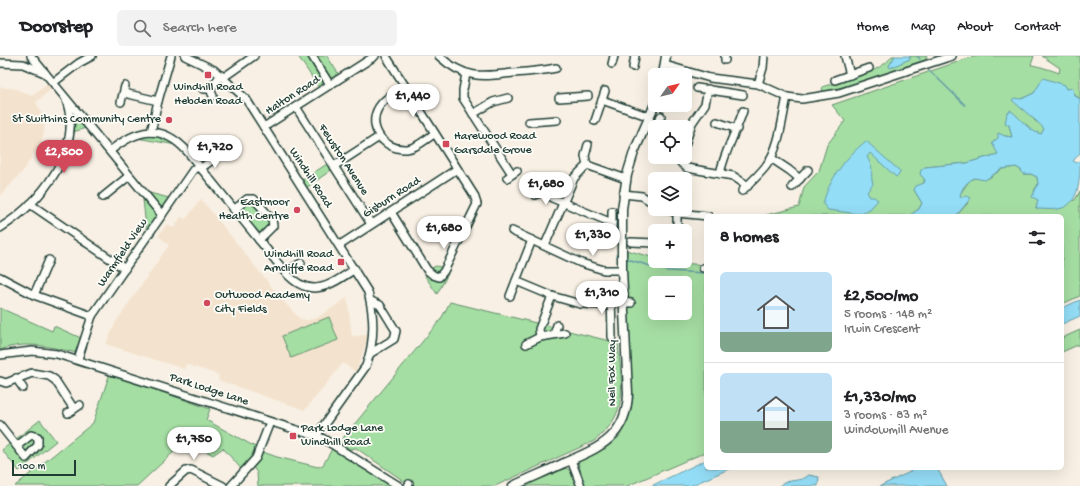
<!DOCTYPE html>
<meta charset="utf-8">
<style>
:root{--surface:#fff;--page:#f2f2f2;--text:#202124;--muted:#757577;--line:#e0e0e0;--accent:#d1495b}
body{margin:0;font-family:"Gochi Hand",sans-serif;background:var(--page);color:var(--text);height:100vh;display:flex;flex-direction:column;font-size:15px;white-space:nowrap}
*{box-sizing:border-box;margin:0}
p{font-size:13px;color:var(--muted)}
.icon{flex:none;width:22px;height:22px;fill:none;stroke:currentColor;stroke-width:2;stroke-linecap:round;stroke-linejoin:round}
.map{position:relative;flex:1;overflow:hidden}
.panel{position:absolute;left:704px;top:158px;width:360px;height:256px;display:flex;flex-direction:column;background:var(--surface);border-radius:6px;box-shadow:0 4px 16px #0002}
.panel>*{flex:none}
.needle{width:26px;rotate:56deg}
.buttons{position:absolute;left:648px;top:12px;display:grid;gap:8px}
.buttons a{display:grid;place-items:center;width:44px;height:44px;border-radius:6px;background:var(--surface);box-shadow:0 4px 16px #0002;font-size:20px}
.scale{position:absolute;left:12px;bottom:10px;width:64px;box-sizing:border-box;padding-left:4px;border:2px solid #1f3d34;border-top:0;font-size:11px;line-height:14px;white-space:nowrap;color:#1f3d34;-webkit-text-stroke:3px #fdfcf7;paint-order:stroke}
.price{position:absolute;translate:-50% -34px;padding:0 9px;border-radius:14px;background:#fff;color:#222;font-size:13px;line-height:26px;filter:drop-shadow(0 1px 2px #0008)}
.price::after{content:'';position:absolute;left:50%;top:24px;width:12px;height:9px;margin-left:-6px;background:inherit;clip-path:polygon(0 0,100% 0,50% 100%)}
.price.on{background:var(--accent);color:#fff}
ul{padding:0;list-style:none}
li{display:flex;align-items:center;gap:12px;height:100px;padding:0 16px}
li+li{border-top:1px solid var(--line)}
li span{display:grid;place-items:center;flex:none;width:112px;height:80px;border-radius:6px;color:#555}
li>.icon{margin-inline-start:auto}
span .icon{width:48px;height:48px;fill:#fffc;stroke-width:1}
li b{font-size:17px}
h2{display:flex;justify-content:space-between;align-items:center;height:48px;padding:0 16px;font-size:17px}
header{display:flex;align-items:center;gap:24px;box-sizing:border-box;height:56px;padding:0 20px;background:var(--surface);border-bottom:1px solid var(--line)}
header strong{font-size:19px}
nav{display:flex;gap:22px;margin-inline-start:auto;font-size:14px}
.search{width:280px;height:36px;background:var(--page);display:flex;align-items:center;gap:10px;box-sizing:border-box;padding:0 14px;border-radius:6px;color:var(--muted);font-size:15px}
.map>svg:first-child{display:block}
.built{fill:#f3e2cd}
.green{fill:#a5dea3;stroke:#628e6c;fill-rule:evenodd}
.water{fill:#94ddf6;stroke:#659da8}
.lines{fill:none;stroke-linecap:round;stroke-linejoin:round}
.stream{stroke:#659da8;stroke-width:1.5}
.minor-casing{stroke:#1f3d34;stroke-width:10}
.major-casing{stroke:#1f3d34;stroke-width:11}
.minor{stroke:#fdfcf7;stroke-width:7}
.major{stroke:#fdfcf7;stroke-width:8}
.poi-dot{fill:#d1495b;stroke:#fdfcf7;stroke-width:1.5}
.labels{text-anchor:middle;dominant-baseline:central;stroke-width:3.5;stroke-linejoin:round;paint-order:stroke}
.poi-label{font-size:12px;fill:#1f3d34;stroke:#fdfcf7;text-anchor:end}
.street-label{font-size:12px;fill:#1f3d34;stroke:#fdfcf7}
</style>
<header>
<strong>Doorstep</strong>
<div class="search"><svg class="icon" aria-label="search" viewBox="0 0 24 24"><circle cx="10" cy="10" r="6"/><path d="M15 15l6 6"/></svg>Search here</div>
<nav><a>Home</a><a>Map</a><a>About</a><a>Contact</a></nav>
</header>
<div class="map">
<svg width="1080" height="430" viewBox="0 0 1080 430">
<rect width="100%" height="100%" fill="#f8f0e4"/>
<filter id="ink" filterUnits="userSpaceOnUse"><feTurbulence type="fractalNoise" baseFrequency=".025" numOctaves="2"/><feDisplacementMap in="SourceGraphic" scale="8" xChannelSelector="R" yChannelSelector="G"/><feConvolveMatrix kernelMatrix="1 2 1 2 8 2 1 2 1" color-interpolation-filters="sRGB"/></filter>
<g filter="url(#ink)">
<g class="built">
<path d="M51,24L55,30L36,46L45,64L44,76L41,86L23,115L0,140V31L16,33L32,40Z"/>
<path d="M201,143L283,245L300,263L308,264L317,262L347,242L352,280L369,279L356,316L343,307L305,354L218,324L219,319L186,308L184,313L106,288L116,266L169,189L159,180L161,176L167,168L174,172L181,161L186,163Z"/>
</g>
<g class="green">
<path d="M298,0H327L341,22L321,35Z"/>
<path d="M892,0H895L889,10L910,3V0H927L925,4L854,28L823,36L822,31C842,24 880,18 892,0Z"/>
<path d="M979,0H1034L1031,9C1035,9 1055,15 1059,17L1060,12L1042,0H1080V43L1067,33L1039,30L1034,37L1021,43L1035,65L1041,68L1044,73L1041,78L1030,75L1028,70L1010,56L1005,68L1009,69L1012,81L1005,80L998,98L967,107L925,111L924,127L914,134L922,147L919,153L909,160H762L799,151L804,131L819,115L827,89L845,65L832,49L969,2Z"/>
<path d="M69,52L89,71L70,77Z"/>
<path d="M151,76L182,90L131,81Z"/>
<path d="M330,106L334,112L306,132L301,125Z"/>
<path d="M1016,111L1021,114L1023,118H1031L1037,121L1038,128L1034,135L1038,144L1036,153L1075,144L1080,135V240L1062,248V160H956L968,147L963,141H960V138L969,125L974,122H989L1002,113Z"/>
<path d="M142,135L173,143L147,180Z"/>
<path d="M251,142L273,166L259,184L234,154Z"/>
<path d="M626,194L655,202V205L706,209V396L627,430H585L578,406L606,392L619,381L628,364L633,342L627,262ZM655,227H685V257H655Z"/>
<path d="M436,210L445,212L444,215L448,218L437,238L425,220L429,217L427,214Z"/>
<path d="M450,246L618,287C621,327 631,357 594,385L495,430H411L356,392L350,393L339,387L441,263Z"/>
<path d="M0,252L52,275L54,270L81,282L77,297C50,291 27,284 0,294Z"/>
<path d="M329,261L338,284L291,302L282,280Z"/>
<path d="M1080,274V288L1062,296V282Z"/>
<path d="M110,317L210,353L206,364L259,393L243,415L223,392L213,399L197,390L178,392L137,430H15L93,367Z"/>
<path d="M40,364L56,385L19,415L2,394Z"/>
<path d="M332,393L391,430H258L257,417L253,411L263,396L277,401L318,411L323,409Z"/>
<path d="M566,412L572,416L576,430H524Z"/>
</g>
<g class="water">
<path d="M895,0H910V3L890,12L889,10Z"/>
<path d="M1043,22L1065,29L1067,33L1073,32L1074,39L1080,43V97L1073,105L1077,107L1080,104C1080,122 1080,150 1058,153C1051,154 1043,153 1036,153L1038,144L1032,141L1038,128L1037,121L1031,118H1023L1021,114L1016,111L1002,113L985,124L974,122C967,126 961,132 960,141L967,140L971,142L956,160H909L919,153L922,147L914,134L916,130L924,127L925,124L920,118L921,114L925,111L967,107L998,98L992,87L998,82V77L1005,80L1012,81L1009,69L1005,68L1007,57L1010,56V54C1022,63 1028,75 1041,78L1044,73C1040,67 1020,52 1012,44L1014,42L1021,43L1034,37Z"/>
<path d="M866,85L901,116L896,121L870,97L867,101C876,116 869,115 873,128L867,136L870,141H874L878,144L870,153L859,158L828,154L823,148C829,123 846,101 866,85Z"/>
<path d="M1080,244V260L1062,268V252Z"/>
<path d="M706,404V412H731L690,430H651Z"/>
<path d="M912,412H937L947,430H880L910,416Z"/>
<path d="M809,419L819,421L818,430H779C788,422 800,427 809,419Z"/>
</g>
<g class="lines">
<g class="stream">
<path d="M917,0L920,3"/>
<path d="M928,13L965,49"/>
<path d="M767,160H788"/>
<path d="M616,199L618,200"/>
<path d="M627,203L667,215L706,217"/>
</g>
<defs>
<g id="minor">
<path d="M31,0L162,159"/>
<path d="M185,0L214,14L246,43L368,236C375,262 375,285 366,310L316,380"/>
<path d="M312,0L330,29"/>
<path d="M386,0L474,139L477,148L444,215L439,221L433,219L427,214L391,156"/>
<path d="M439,0C464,23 481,21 513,17C528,16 542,15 556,12"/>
<path d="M845,0L850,19"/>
<path d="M725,4V0"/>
<path d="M0,7L23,8L45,17"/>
<path d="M612,8L614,0"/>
<path d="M665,9L710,22L758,28L787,41L802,43L839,37L952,0"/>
<path d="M633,11L635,0"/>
<path d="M466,18L463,34V42L512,118"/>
<path d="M224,21L254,0"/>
<path d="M835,24L869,12"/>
<path d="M54,26L79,7L92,0"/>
<path d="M758,28L763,12L764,0"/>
<path d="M405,30C398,36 388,40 382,47C364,67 382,95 407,93C417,92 426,83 434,78"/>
<path d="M697,32L743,39"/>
<path d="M203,33H210L213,40"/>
<path d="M210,33L221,19"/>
<path d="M124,37L158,45"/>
<path d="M559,42L588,40"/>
<path d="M602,44L650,61"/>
<path d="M121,46L125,30"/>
<path d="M296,51L371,168"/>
<path d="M473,58L493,46L508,42"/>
<path d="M595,65L605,35"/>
<path d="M529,66L557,64"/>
<path d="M659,66L668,71"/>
<path d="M717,66L737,73"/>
<path d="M264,71L375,0"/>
<path d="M655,71L661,60"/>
<path d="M151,76L158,45L171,0"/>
<path d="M588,89L585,100L587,109L626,123"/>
<path d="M685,89L692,67L705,48L708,33"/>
<path d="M110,95C137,73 161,67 187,95L285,216C310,244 329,230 355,213"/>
<path d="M681,101V107L687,112L733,120L748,130"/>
<path d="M771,102L789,114L800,123"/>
<path d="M334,110L379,81"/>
<path d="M200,113L219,99"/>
<path d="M720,118C724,96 736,77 743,55"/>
<path d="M507,122L517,115"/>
<path d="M792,131L808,114"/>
<path d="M546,134L552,142L612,167"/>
<path d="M742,135C750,127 759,119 766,110C780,91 782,63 787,41"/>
<path d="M623,138L642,140L655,148"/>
<path d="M535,139L548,132"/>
<path d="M103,141L129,120"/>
<path d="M30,148L125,213"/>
<path d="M666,153L677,157L708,160"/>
<path d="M234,154L247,143H254L272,163L273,170L259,184"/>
<path d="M677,157V175"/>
<path d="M0,172C40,147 84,94 66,44"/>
<path d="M612,172V155"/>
<path d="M512,175L581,207L604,214H622"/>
<path d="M631,186L655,187"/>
<path d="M340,189L457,113"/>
<path d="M545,189L574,122L587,109"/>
<path d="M703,212H706"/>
<path d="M285,216L301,207"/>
<path d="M0,221L34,239L92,260"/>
<path d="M516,225L552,240L580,248L612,249"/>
<path d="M611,236L612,281"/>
<path d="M34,239L49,204"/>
<path d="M510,240L532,184"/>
<path d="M371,245L380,249L396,275L394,283L371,297"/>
<path d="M623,246L631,247"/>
<path d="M554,278L557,269"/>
<path d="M540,281L539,273L552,240"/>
<path d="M526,288L540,281L565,277"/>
<path d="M0,299L32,295L57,298L322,382L399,430"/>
<path d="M78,303L92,260L193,114L198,110"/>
<path d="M16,322L23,332"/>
<path d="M0,325L6,327L32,317L49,320L55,324L74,353"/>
<path d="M68,357L80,349"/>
<path d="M0,369L26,402L38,389V381L31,379L17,390"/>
<path d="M571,404L581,430"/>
<path d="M169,430L186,415L191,414L223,430"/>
<path d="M231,430L256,402L270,366"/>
<path d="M408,430L409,428"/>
</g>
<g id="major">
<path d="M663,19L666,0"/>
<path d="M513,430C530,422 547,415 564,407C599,392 627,381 628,337L622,214V153L627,119L634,96L655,48"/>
</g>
</defs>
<use href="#minor" class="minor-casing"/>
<use href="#major" class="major-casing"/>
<use href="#minor" class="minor"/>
<use href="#major" class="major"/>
</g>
</g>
<g class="poi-dot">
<rect x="204" y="15" width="8" height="8" rx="2"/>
<circle cx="169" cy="64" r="4"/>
<rect x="442" y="84" width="8" height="8" rx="2"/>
<circle cx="297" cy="154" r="4"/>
<rect x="337" y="202" width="8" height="8" rx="2"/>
<circle cx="207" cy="247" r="4"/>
<rect x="289" y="376" width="8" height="8" rx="2"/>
</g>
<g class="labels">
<g class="poi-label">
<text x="208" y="32" text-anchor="middle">Windhill Road<tspan x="208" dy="14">Hebden Road</tspan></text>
<text x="161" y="64">St Swithins Community Centre</text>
<text x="454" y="81" text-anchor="start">Harewood Road<tspan x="454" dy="14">Garsdale Grove</tspan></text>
<text x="289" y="147">Eastmoor<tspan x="289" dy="14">Health Centre</tspan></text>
<text x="333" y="199">Windhill Road<tspan x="333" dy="14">Arncliffe Road</tspan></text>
<text x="215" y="240" text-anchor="start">Outwood Academy<tspan x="215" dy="14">City Fields</tspan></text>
<text x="301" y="373" text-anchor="start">Park Lodge Lane<tspan x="301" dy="14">Windhill Road</tspan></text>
</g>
<g class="street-label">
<text transform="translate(293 40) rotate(-33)">Halton Road</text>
<text transform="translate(343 104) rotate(57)">Fewston Avenue</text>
<text transform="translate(310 122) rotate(57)">Windhill Road</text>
<text transform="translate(392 142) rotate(-33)">Gisburn Road</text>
<text transform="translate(123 197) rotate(-56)">Warmfield View</text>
<text transform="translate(613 317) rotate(-90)">Neil Fox Way</text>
<text transform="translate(209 334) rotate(18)">Park Lodge Lane</text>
</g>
</g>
</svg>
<div class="buttons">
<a><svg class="needle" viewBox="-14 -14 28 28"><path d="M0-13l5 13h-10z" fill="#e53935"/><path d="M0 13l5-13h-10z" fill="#757577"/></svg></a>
<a><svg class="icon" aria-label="locate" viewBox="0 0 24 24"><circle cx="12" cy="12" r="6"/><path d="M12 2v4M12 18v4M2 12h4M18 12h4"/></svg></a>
<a><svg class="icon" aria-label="layers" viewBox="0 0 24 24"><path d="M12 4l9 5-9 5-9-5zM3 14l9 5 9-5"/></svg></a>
<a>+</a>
<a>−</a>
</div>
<div class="scale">100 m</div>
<b class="price" style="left:413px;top:62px">£1,440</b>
<b class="price" style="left:215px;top:113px">£1,720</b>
<b class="price on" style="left:64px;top:118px">£2,500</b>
<b class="price" style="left:546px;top:150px">£1,680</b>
<b class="price" style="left:444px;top:194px">£1,680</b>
<b class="price" style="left:593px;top:201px">£1,330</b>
<b class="price" style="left:602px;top:259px">£1,310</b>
<b class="price" style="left:194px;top:405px">£1,750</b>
<section class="panel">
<h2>8 homes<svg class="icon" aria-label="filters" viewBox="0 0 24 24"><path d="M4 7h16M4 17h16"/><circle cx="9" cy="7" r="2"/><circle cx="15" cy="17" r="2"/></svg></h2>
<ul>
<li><span style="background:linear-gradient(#bfe0f5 75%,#7fa58c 0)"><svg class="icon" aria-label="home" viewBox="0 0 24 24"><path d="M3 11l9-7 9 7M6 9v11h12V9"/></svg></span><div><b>£2,500/mo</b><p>5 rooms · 148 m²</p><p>Irwin Crescent</p></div></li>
<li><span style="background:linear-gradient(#bfe0f5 60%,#7fa58c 0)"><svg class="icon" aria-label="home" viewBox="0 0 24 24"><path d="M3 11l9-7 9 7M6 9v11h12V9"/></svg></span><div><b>£1,330/mo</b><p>3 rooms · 83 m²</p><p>Windowmill Avenue</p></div></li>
</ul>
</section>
</div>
